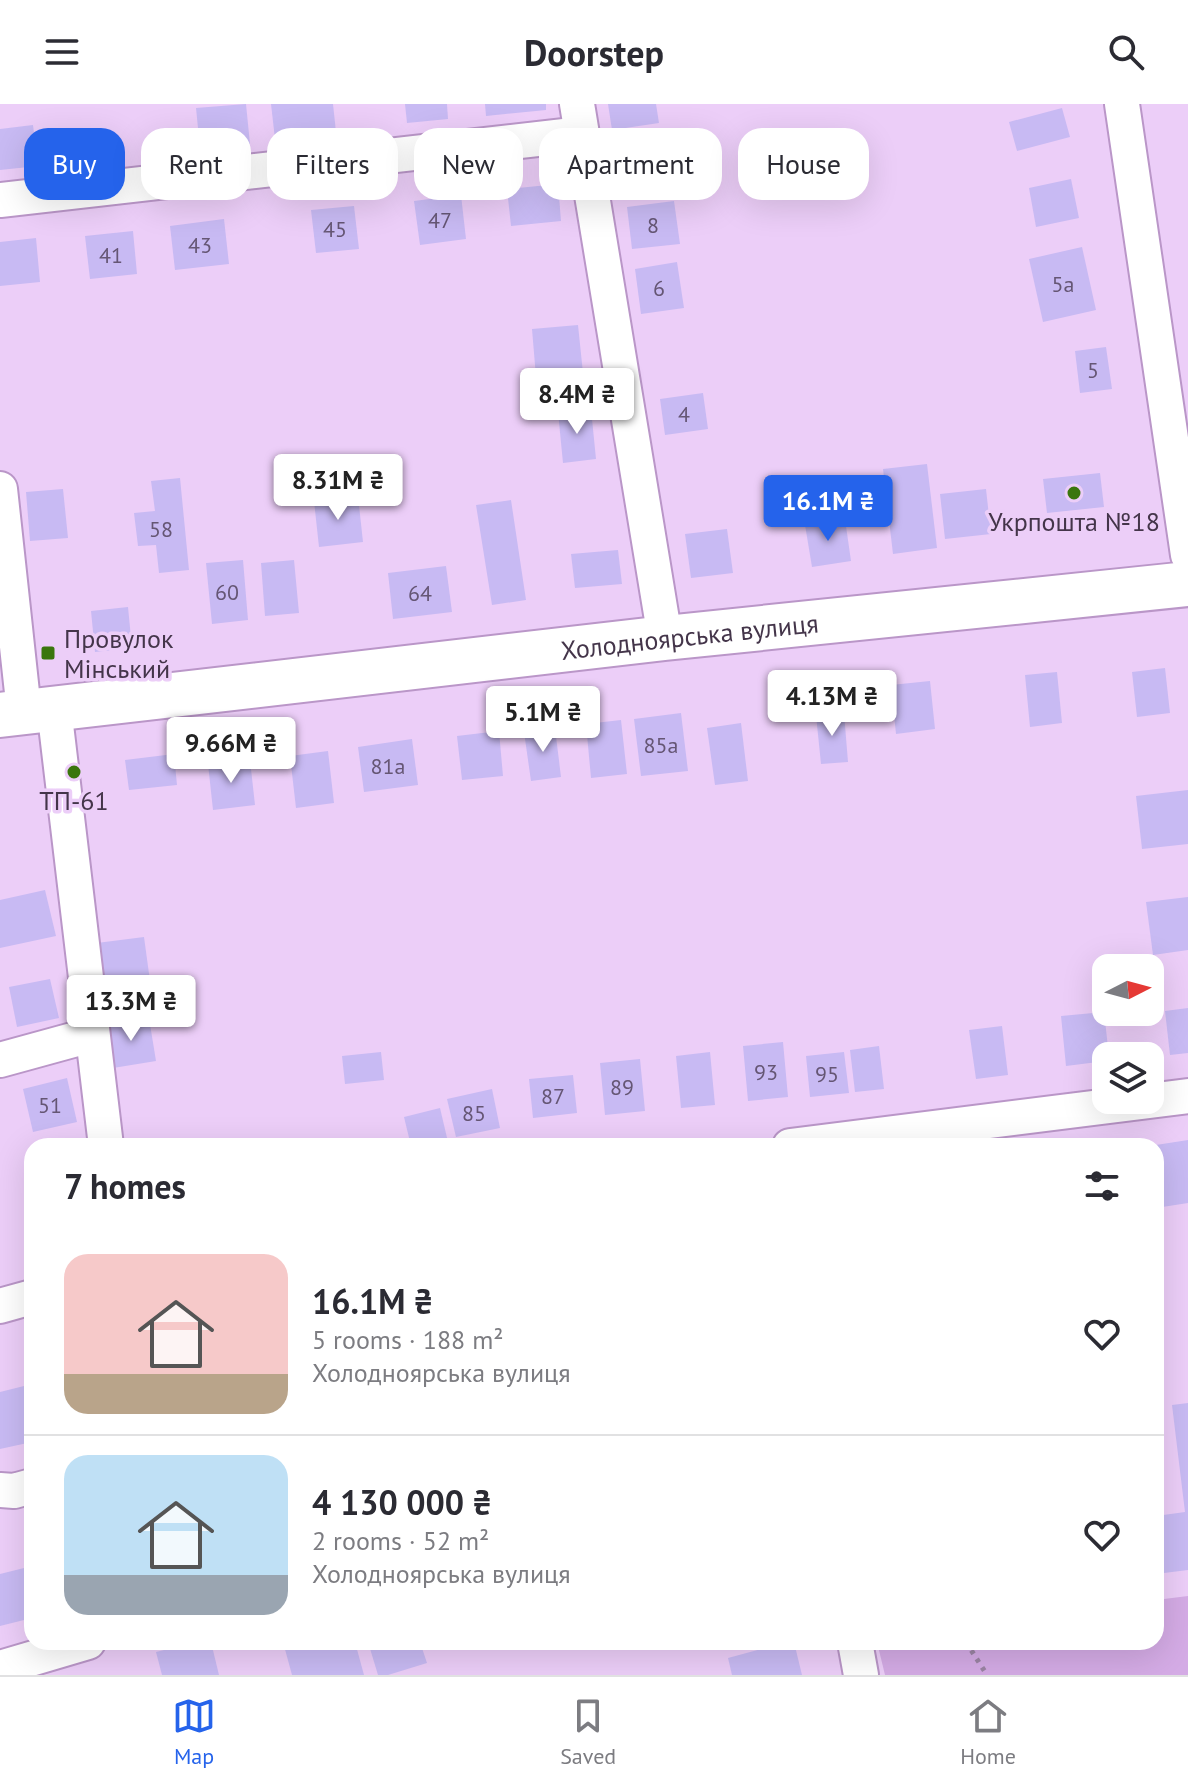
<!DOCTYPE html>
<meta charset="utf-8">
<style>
:root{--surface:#fff;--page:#f2f2f3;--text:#2b2b33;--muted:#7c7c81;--line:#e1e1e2;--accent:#2563eb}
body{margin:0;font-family:"PT Sans",sans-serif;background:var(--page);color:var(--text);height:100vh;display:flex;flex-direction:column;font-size:30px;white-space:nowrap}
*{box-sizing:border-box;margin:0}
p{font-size:26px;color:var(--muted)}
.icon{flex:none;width:44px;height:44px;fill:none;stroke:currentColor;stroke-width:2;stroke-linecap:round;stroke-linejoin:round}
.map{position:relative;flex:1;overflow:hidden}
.panel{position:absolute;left:24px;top:1034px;width:1140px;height:512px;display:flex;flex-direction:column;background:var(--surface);border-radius:24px;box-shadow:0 8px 32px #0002}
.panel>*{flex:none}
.banner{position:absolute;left:24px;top:24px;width:1140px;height:72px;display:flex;gap:16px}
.needle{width:52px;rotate:84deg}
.controls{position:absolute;left:1092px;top:850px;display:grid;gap:16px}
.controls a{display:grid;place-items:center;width:72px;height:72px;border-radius:16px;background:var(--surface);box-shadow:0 8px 32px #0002;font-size:40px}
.price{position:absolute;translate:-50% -68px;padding:0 18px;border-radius:8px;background:#fff;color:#222;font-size:26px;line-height:52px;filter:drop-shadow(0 2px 4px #0008)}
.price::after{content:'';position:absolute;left:50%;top:48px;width:24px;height:18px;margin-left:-12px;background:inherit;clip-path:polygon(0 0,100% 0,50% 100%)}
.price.current{background:var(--accent);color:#fff}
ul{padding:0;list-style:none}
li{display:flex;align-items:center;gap:24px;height:200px;padding:0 40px}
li+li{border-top:2px solid var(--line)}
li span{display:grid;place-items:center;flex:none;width:224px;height:160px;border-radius:24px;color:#555}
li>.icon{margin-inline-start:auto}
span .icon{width:96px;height:96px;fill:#fffc;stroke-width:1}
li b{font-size:34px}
h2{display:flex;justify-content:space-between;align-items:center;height:96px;padding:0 40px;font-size:34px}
.tag{padding:0 28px;border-radius:24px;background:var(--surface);box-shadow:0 8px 32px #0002;font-size:28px;line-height:72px}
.tag.current{background:var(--accent);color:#fff}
header{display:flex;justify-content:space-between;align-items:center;height:104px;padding:0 40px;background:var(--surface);font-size:36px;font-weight:800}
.tabs{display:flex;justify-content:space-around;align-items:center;height:112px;border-top:2px solid var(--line);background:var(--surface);font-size:22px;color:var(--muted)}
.tabs a{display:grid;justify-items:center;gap:4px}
.tabs .current{color:var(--accent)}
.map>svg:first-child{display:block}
.green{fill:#d4abe5}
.building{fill:#c8baf3}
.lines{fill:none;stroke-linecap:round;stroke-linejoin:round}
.minor-casing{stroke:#ba96c8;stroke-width:38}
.major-casing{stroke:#ba96c8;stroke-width:48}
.path{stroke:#9b84a4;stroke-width:5;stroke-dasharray:4 6;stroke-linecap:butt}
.minor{stroke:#fff;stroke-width:34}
.major{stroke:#fff;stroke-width:44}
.poi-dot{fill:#3a760d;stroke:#eccef8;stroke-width:3}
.labels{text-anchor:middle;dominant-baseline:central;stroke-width:7;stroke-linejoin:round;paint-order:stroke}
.number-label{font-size:22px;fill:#655674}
.poi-label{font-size:26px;fill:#44354a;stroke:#eccef8}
.street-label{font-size:26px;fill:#44354a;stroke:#eccef8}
</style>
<header><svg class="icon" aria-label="menu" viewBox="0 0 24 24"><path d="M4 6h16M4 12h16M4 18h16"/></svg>Doorstep<svg class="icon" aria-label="search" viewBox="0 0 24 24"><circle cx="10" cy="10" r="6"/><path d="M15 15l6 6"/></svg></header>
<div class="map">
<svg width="1188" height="1571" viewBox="0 0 1188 1571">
<rect width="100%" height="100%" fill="#eccef8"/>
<path class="green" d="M1188,1492V1571H885L877,1538H1156V1496Z"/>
<g class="building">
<path d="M246,0L250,40L200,44L196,4Z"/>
<path d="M271,0H333L336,28L275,35Z"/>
<path d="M405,0H447L448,15L407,19Z"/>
<path d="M485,0H546V6L486,12Z"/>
<path d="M608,0H656L659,19L612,26Z"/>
<path d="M1062,4L1070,33L1017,47L1009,18Z"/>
<path d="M33,21L38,62L0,66V25Z"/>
<path d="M1071,75L1079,114L1036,123L1029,84Z"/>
<path d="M558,80L561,117L511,122L507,85Z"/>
<path d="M461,91L466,135L420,141L414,97Z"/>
<path d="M674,97L680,140L632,145L627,103Z"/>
<path d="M354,102L359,145L316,149L311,106Z"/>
<path d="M224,115L229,160L175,166L170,122Z"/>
<path d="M133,127L137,170L90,175L85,132Z"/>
<path d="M36,134L40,178L0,182V138Z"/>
<path d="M1082,143L1096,206L1043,218L1029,155Z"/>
<path d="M677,158L684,204L641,210L635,165Z"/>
<path d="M578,221L583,269L536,273L532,225Z"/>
<path d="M1106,243L1112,285L1080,289L1075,247Z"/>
<path d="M703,289L708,325L665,331L660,295Z"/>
<path d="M591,305L596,355L563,359L558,308Z"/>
<path d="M927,360L937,444L893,450L883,365Z"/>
<path d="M1100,369L1104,403L1047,409L1043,375Z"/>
<path d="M180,374L189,466L159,469L156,441L138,442L134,409L155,407L151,377Z"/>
<path d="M63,385L68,434L30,437L26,388Z"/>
<path d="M986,385L991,430L945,435L940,390Z"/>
<path d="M358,392L363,438L319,443L314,397Z"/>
<path d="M511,396L526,496L492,501L476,401Z"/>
<path d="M845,415L851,457L812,463L805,421Z"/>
<path d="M727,425L733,469L691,474L685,430Z"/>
<path d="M618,446L622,480L575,484L571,450Z"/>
<path d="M243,456L248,516L212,520L206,459Z"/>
<path d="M294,456L299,509L265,512L261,459Z"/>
<path d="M446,462L452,508L393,515L388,469Z"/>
<path d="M128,503L132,544L95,548L91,507Z"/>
<path d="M1165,564L1170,609L1137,613L1132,568Z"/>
<path d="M1057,568L1062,619L1030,623L1025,571Z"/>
<path d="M930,577L935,625L896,630L891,581Z"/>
<path d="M681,609L688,667L641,672L634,615Z"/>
<path d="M844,609L848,658L821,660L816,611Z"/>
<path d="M621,616L627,670L591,674L586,620Z"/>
<path d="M741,619L748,677L715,681L707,624Z"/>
<path d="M555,624L561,673L531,677L524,628Z"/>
<path d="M499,627L503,672L462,676L457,632Z"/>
<path d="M412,635L418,681L364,688L358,643Z"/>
<path d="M328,647L334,699L296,704L290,652Z"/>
<path d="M174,650L177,681L129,686L125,656Z"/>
<path d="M250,656L255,701L213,706L208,660Z"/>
<path d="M1188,686V740L1142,745L1136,692Z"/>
<path d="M45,786L56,832L0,844V796Z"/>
<path d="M1188,793V846L1153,851L1146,798Z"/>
<path d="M144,833L150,877L96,884L89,840Z"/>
<path d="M50,875L59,914L17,923L9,883Z"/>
<path d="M1188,904V949L1170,951L1165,907Z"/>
<path d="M1104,908L1109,952H1106V957L1066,962L1061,912Z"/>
<path d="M149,914L156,957L113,964L106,921Z"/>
<path d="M1002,922L1008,971L976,975L969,926Z"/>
<path d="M783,938L788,993L748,997L743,942Z"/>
<path d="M879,942L884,985L855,988L850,946Z"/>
<path d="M381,948L384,976L345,980L342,952Z"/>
<path d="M710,948L715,1001L681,1004L676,952Z"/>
<path d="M844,948L849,989L810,993L806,952Z"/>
<path d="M640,955L645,1007L605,1011L600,959Z"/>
<path d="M573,971L577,1009L533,1014L529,975Z"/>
<path d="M67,974L77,1018L33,1028L23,985Z"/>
<path d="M492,985L500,1024L456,1033L447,995Z"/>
<path d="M440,1004L448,1038L430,1042H411L404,1013Z"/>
<path d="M1188,1036V1099L1156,1104V1041Z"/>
<path d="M32,1280V1338L0,1345V1288Z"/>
<path d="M1188,1299V1466L1156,1470V1412L1185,1408L1172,1301Z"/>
<path d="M28,1463L32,1478V1514L0,1522V1470Z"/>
<path d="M196,1538H211L219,1571H162L156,1548Z"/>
<path d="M283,1538H355L364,1571H292Z"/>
<path d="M368,1538H420L427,1559L388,1571H378Z"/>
<path d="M787,1538H794L802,1571H732L728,1554Z"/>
</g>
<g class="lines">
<defs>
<g id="minor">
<path d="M577,0L665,534"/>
<path d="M1122,0L1188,451"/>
<path d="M0,96L582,30"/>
<path d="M0,385L24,607"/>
<path d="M54,604L106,1042"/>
<path d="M0,956L91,931"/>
<path d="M790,1042L1188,992"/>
<path d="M0,1202L32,1193"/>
<path d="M0,1386L14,1387L32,1382"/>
<path d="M855,1538L861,1571"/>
<path d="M0,1564L88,1538"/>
</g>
<g id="major">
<path id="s1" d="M0,611L665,534L1188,480"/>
</g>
</defs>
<use href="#minor" class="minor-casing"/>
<use href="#major" class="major-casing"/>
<path class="path" d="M966,1538L987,1571"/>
<use href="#minor" class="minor"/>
<use href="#major" class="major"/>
</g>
<g class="poi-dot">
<circle cx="1074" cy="389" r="8"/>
<rect x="40" y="541" width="16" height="16" rx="4"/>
<circle cx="74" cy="668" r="8"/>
</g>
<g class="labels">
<g class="number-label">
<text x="440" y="116">47</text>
<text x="653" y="121">8</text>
<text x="335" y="125">45</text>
<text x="200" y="141">43</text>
<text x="111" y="151">41</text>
<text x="1063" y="180">5а</text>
<text x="659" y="184">6</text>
<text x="1093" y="266">5</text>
<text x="684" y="310">4</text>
<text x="161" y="425">58</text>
<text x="227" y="488">60</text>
<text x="420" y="489">64</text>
<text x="661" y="641">85а</text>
<text x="388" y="662">81а</text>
<text x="766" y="968">93</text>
<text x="827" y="970">95</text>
<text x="622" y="983">89</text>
<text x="553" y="992">87</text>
<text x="50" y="1001">51</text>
<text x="474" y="1009">85</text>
</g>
<g class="poi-label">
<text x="1074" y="417">Укрпошта №18</text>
<text x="64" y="534" text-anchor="start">Провулок<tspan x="64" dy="30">Мінський</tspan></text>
<text x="74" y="696">ТП-61</text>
</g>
<g class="street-label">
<text stroke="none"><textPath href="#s1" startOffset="694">Холодноярська вулиця</textPath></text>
</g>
</g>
</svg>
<div class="controls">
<a><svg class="needle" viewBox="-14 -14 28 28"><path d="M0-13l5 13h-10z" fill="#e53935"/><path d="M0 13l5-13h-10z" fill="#7c7c81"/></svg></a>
<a><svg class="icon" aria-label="layers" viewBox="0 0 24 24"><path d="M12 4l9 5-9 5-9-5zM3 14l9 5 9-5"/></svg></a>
</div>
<b class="price" style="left:577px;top:332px">8.4M ₴</b>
<b class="price" style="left:338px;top:418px">8.31M ₴</b>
<b class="price current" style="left:828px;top:439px">16.1M ₴</b>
<b class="price" style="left:832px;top:634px">4.13M ₴</b>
<b class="price" style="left:543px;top:650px">5.1M ₴</b>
<b class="price" style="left:231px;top:681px">9.66M ₴</b>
<b class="price" style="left:131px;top:939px">13.3M ₴</b>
<div class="banner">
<a class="tag current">Buy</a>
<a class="tag">Rent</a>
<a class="tag">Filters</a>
<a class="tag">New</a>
<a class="tag">Apartment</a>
<a class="tag">House</a>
</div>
<section class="panel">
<h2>7 homes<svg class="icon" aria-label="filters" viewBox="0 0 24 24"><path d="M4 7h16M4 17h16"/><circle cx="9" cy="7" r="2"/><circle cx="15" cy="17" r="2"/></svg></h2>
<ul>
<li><span style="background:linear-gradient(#f6c9c9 75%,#b9a48a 0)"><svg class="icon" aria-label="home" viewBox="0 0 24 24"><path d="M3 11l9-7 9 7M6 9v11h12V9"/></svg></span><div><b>16.1M ₴</b><p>5 rooms · 188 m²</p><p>Холодноярська вулиця</p></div><svg class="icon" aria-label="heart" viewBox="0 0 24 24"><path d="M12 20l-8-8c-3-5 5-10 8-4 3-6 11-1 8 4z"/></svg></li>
<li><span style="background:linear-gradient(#bfe0f5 75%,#9aa5b1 0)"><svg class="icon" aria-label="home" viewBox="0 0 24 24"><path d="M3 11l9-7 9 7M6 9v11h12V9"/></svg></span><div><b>4 130 000 ₴</b><p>2 rooms · 52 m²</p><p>Холодноярська вулиця</p></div><svg class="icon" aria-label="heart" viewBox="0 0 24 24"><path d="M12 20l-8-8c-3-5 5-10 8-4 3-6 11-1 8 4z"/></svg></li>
</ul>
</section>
</div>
<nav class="tabs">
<a class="current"><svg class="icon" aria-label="map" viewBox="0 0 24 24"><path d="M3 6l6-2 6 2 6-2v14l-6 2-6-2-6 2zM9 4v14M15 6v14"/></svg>Map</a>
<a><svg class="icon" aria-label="saved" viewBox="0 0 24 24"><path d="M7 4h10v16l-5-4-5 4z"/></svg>Saved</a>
<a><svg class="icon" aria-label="home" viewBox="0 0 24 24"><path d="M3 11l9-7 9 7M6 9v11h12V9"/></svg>Home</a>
</nav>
